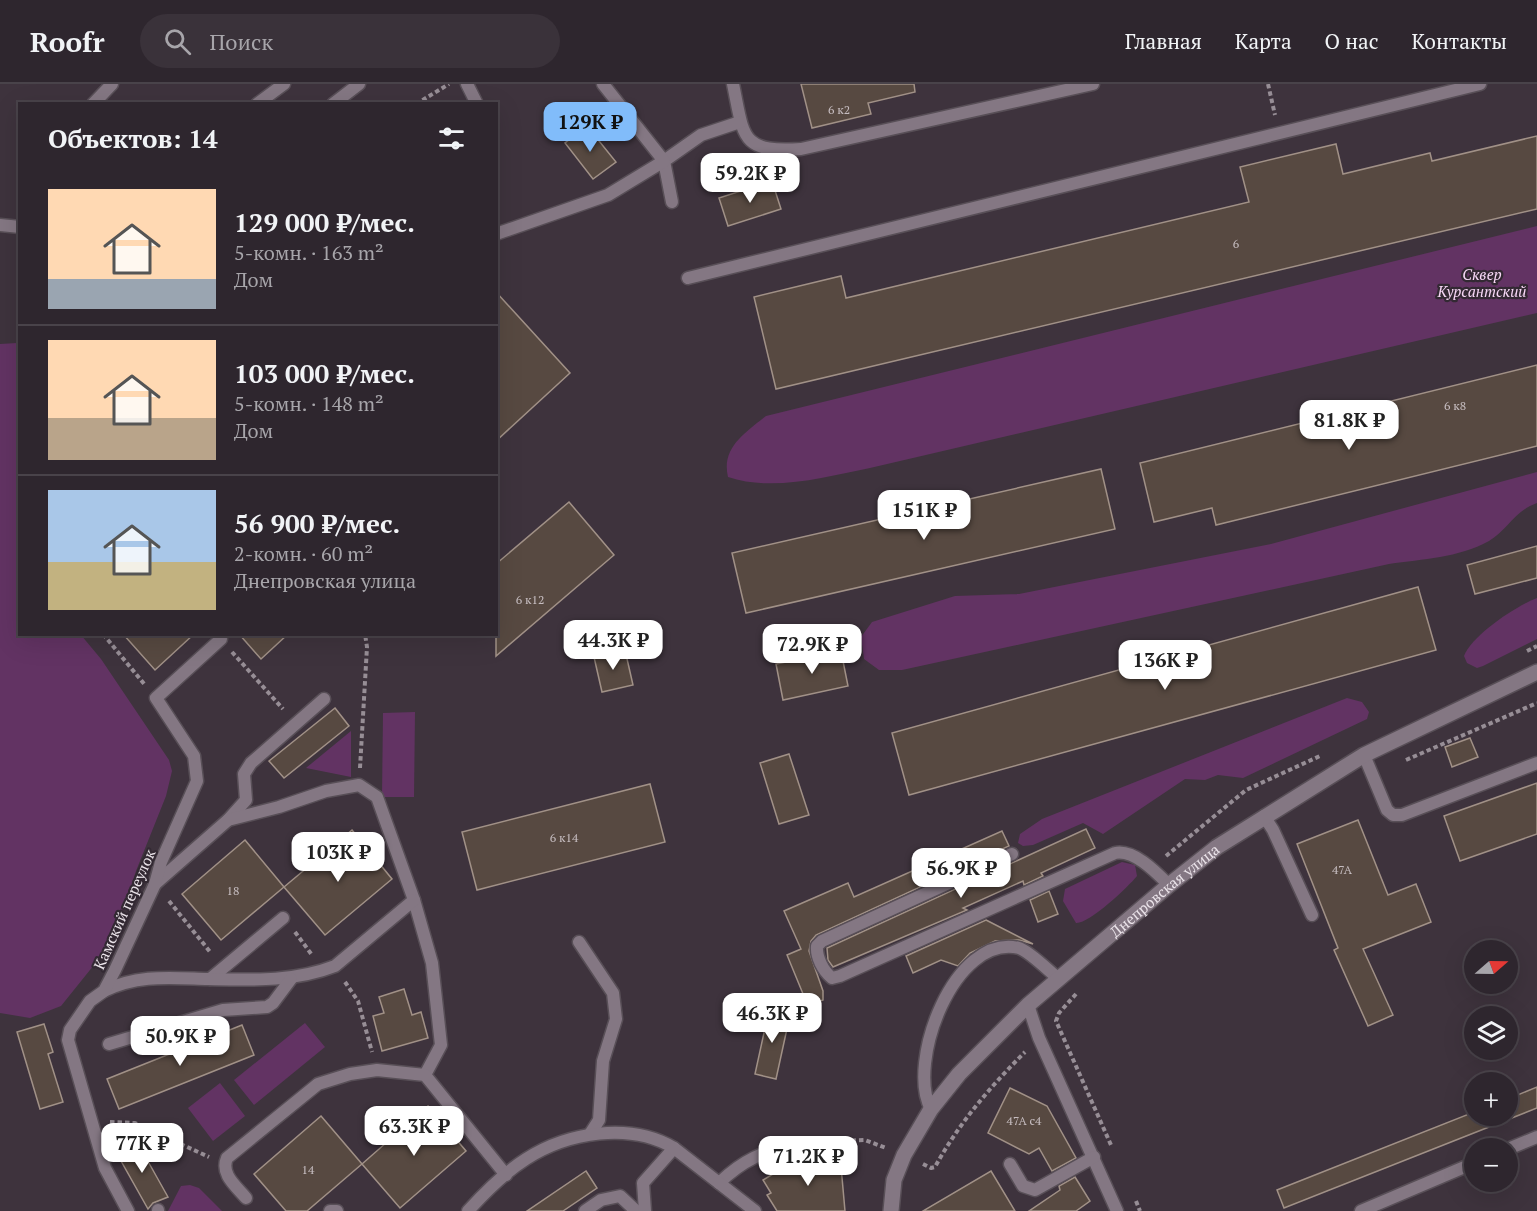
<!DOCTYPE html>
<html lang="ru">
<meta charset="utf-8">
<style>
:root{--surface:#2e262e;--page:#3a323a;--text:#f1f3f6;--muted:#a7a5aa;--line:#49434a;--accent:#81bcfa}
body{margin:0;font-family:"PT Serif",serif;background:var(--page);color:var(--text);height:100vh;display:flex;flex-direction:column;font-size:22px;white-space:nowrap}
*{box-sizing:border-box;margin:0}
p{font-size:20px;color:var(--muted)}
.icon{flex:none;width:33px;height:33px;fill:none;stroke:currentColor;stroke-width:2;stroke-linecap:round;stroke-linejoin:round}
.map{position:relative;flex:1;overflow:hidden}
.drawer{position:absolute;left:18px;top:18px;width:480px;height:534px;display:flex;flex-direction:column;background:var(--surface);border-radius:0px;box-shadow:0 6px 24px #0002,0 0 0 2px var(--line)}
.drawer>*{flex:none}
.needle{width:39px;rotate:70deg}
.controls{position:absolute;left:1464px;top:856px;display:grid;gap:12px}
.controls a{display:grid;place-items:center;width:54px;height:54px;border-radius:50%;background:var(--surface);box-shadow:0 6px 24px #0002,0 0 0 2px var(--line);font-size:30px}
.price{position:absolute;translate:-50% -51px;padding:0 14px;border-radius:12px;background:#fff;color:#222;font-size:20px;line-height:39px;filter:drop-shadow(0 2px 3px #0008)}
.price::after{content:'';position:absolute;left:50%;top:36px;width:18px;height:14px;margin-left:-9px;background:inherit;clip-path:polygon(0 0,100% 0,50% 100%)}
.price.current{background:var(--accent);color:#111}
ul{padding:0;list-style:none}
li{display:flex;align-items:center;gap:18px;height:150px;padding:0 30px}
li+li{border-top:2px solid var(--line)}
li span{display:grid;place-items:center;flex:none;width:168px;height:120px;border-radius:0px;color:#555}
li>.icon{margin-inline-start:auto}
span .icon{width:72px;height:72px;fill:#fffc;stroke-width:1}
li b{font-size:26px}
h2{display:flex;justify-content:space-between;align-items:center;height:72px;padding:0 30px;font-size:26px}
header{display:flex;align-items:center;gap:36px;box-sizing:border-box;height:84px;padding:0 30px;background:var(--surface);border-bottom:2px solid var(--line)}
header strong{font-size:28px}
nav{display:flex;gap:33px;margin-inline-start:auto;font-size:21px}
.search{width:420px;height:54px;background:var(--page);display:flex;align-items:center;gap:15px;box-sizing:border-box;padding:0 21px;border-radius:33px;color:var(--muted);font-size:22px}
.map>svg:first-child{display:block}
.green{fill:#623363}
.building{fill:#574941;stroke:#a19187;stroke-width:1.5}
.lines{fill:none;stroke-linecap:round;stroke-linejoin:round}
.service-casing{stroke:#584f57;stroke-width:15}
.secondary-casing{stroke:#584f57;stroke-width:18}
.path{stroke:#978e96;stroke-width:4;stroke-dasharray:4.5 3;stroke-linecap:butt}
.service{stroke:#847783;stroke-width:12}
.secondary{stroke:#847783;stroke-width:15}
.labels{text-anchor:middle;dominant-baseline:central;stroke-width:4.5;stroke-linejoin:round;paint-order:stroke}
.number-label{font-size:12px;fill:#c6bdc0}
.park-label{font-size:15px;font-style:italic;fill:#f7d7f6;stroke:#332933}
.street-label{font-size:15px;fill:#ebe4ea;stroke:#332933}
</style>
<header>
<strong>Roofr</strong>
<div class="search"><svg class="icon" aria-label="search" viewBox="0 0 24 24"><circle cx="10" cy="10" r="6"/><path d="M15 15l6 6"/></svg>Поиск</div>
<nav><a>Главная</a><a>Карта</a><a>О нас</a><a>Контакты</a></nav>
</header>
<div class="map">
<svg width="1537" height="1127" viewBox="0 0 1537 1127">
<rect width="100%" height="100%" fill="#3e333d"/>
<g class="green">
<path d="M1537,142V229L870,384C825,393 773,408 728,393C721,364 745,349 766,332Z"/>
<path d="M17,259L20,550L81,551L101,575L169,676L172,687L166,712L136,787L119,838L98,876L61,922L30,934L0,929V260Z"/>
<path d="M1537,388V419C1514,427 1508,446 1489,457C1458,474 1423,475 1389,480L902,586H879L864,575L861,553L872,538L955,512L1019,510L1271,460Z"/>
<path d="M1537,514V555L1483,582L1477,584L1467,579L1464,572C1472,551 1516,522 1537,514Z"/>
<path d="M1347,614L1362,618L1369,628L1367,635L1243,694L1218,691L1205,696L1185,695L1103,750L1083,739L1033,761L1023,762L1018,759L1020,750L1042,735Z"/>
<path d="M415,628L414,713H382L383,629Z"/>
<path d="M351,647V693L306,684Z"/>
<path d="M1122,778L1135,781L1137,792C1128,803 1089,840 1076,839L1063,817L1065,805Z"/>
<path d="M305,939L325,963L254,1021L234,996Z"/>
<path d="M220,999L245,1032L213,1057L188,1024Z"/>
<path d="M190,1101L199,1104L222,1127H168L181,1102Z"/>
</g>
<g class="building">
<path d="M801,0H914L915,8L868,19L871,30L812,44Z"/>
<path d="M587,42L616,78L593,95L565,59Z"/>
<path d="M1537,52V125L776,305L754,213L841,192L846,214L1249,118L1240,83L1336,60L1343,90L1430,69L1432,77Z"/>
<path d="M772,97L781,125L728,142L719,114Z"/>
<path d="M496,208L570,289L496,357Z"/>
<path d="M1537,281V362L1216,441L1212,424L1154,438L1140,379Z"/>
<path d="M1101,385L1115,445L746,529L732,469Z"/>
<path d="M569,418L614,471L496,572V480Z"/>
<path d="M1537,462V494L1475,510L1467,481Z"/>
<path d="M1418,503L1436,566L909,711L892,649Z"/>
<path d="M123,550H194L155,586Z"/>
<path d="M239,550H288L261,575Z"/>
<path d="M625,566L633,601L602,608L594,573Z"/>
<path d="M841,567L848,602L783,616L776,580Z"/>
<path d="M335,624L349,642L284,694L269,677Z"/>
<path d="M1470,654L1478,673L1452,683L1445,663Z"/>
<path d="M789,670L809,731L779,740L760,679Z"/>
<path d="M1537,699V750L1460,777L1444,732Z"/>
<path d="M650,700L665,758L477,806L462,748Z"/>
<path d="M1358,736L1388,811L1416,800L1431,838L1363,865L1393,931L1368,942L1334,866L1338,864L1297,760Z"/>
<path d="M1086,745L1095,764L1041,789L1043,792L1024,801L1023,797L963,824L967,826L833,883L828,876L827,864Z"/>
<path d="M352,746L392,795L325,851L284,803Z"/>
<path d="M1002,747L1009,762L816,851L811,857L809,867L823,907V916L808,922L787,871L801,865L784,827L848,799L854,813Z"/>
<path d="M245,756L284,803L221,856L182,810Z"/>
<path d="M1049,807L1058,830L1038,838L1030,816Z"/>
<path d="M986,836L1033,860L1019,856L995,857L970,869L958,882L941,876L913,889L906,872Z"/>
<path d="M404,905L412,931L421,928L428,954L382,967L373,932L384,929L379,913Z"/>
<path d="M769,926L790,931L776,995L755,990Z"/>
<path d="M44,940L53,968L48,970L63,1018L40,1025L17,948Z"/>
<path d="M242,941L254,971L119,1025L107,995Z"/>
<path d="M1537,1003V1024L1284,1124L1277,1106L1474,1028V1032H1508V1015Z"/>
<path d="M1010,1004L1047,1022L1076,1074L1052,1087L1039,1064L1029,1070L988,1049Z"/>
<path d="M428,1022L466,1067L400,1124L362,1080Z"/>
<path d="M321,1032L362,1080L307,1127H286L254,1090Z"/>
<path d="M136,1056L168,1113L153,1119L148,1125L116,1068Z"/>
<path d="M840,1071L845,1127H777L767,1111L771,1109L763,1096L796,1076L798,1080Z"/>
<path d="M586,1087L597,1104L563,1127H527Z"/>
<path d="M991,1087L1015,1127H923Z"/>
<path d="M1075,1093L1090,1117L1076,1127H1029L1060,1106L1059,1102Z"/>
</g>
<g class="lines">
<defs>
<g id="service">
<path d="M467,0L477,20"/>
<path d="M733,0C744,53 740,69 801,65L1093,0"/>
<path d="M93,20L112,0"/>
<path d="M257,20L284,0"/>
<path d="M333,20L359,0"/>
<path d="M672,118L664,77L701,51L740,38"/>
<path d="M0,141L20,143"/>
<path d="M496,150L608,111L664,77L603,0"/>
<path d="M688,194L1480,0"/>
<path d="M1364,671L1387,726L1393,731H1402L1537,679"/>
<path d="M1264,732L1273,746L1312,831"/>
<path d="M228,736L246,716L244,690L251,679L324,615"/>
<path d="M1012,770L822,857L817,862C816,873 823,887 832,894L840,892L1115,769C1134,765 1156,788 1169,801"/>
<path d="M155,800L228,736L279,723L326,707L359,701L377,713L414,816L432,879L441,961L425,991"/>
<path d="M579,858L613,909L616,935L603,977L599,1036L590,1050"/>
<path d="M210,895L283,834"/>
<path d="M104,907C138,890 171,894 208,895C251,896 294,898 335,882L414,816"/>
<path d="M1028,921L1039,954L1117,1127"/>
<path d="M109,960L223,926L267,923L273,919L291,895"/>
<path d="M931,1025C906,980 954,849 1019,864C1029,867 1050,888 1059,895"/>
<path d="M1508,1065L1537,1053"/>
<path d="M1010,1080L1023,1102L1035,1106L1094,1073"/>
<path d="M719,1099C743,1076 763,1067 796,1061"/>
<path d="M246,1114C236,1102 220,1090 227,1074L318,1000L350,990L377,986L425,991L506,1091"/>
<path d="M158,1126V1127"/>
<path d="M128,1127L105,1084L68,956L70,946L90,917L104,907L115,886L155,800L161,778L197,697L194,672L156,614L221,555"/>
<path d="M330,1127H337"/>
<path d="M468,1127C485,1108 504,1089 526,1075C568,1048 630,1038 674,1064L755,1127"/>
<path d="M585,1127L601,1116L620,1112L636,1127"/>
<path d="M645,1127L643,1099L674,1064"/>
<path d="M1361,1127L1474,1079"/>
</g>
<g id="secondary">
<path id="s1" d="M891,1127L894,1096L904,1071L931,1025L959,990L1028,921L1169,801L1217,763L1364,671L1537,588"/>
</g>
</defs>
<use href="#service" class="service-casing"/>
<use href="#secondary" class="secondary-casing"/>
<g class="path">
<path d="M1268,0L1275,31"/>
<path d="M416,20L449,0"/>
<path d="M103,550L145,601"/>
<path d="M1527,567L1537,562"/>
<path d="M232,568L283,625"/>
<path d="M1406,676L1537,619"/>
<path d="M360,684L367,563L365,550"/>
<path d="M1166,772L1246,706L1322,671"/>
<path d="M169,817L211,869"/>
<path d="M295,848L312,871"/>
<path d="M345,898L358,917L372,968"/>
<path d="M1076,910L1059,929L1056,937L1111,1061"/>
<path d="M110,1038L135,1039L209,1073"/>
<path d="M814,1058L865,1056L886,1064"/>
<path d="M923,1080L931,1084L935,1083C959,1039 990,1003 1025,968"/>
<path d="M1136,1117L1140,1127"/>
</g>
<use href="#service" class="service"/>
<use href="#secondary" class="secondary"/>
</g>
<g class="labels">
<g class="number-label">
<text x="839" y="25">6 к2</text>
<text x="1236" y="159">6</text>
<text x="1455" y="321">6 к8</text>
<text x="530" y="515">6 к12</text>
<text x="564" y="753">6 к14</text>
<text x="1342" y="785">47А</text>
<text x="233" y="806">18</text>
<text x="1024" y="1036">47А с4</text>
<text x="308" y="1085">14</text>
</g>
<g class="park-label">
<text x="1482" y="190">Сквер<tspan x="1482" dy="17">Курсантский</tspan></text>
</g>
<g class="street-label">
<text stroke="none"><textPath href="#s1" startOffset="432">Днепровская улица</textPath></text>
<text transform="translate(124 825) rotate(-66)">Камский переулок</text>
</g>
</g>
</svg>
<div class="controls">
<a><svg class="needle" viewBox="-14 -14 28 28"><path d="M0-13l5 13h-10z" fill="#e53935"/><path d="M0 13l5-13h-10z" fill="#a7a5aa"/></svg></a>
<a><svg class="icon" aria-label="layers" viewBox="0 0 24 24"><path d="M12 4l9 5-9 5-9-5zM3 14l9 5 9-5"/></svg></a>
<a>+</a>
<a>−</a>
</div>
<b class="price current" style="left:590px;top:69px">129K ₽</b>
<b class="price" style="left:750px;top:120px">59.2K ₽</b>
<b class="price" style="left:1349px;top:367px">81.8K ₽</b>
<b class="price" style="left:924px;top:457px">151K ₽</b>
<b class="price" style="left:613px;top:587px">44.3K ₽</b>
<b class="price" style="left:812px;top:591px">72.9K ₽</b>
<b class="price" style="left:1165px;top:607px">136K ₽</b>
<b class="price" style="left:338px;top:799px">103K ₽</b>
<b class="price" style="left:961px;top:815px">56.9K ₽</b>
<b class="price" style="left:772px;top:960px">46.3K ₽</b>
<b class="price" style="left:180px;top:983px">50.9K ₽</b>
<b class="price" style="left:414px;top:1073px">63.3K ₽</b>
<b class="price" style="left:142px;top:1090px">77K ₽</b>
<b class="price" style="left:808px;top:1103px">71.2K ₽</b>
<section class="drawer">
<h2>Объектов: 14<svg class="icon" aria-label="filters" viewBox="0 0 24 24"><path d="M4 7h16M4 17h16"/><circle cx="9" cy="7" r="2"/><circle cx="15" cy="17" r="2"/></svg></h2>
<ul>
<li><span style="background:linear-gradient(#ffd9b3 75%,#9aa5b1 0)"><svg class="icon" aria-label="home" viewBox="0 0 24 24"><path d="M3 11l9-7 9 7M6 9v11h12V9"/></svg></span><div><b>129 000 ₽/мес.</b><p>5-комн. · 163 m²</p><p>Дом</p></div></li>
<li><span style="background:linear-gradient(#ffd9b3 65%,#b9a48a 0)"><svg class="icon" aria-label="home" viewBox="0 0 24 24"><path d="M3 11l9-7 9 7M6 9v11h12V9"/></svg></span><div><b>103 000 ₽/мес.</b><p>5-комн. · 148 m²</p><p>Дом</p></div></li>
<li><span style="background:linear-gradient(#a9c7e8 60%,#c2b280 0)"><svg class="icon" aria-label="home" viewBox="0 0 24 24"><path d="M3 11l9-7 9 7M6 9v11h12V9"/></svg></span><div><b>56 900 ₽/мес.</b><p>2-комн. · 60 m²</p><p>Днепровская улица</p></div></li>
</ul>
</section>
</div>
